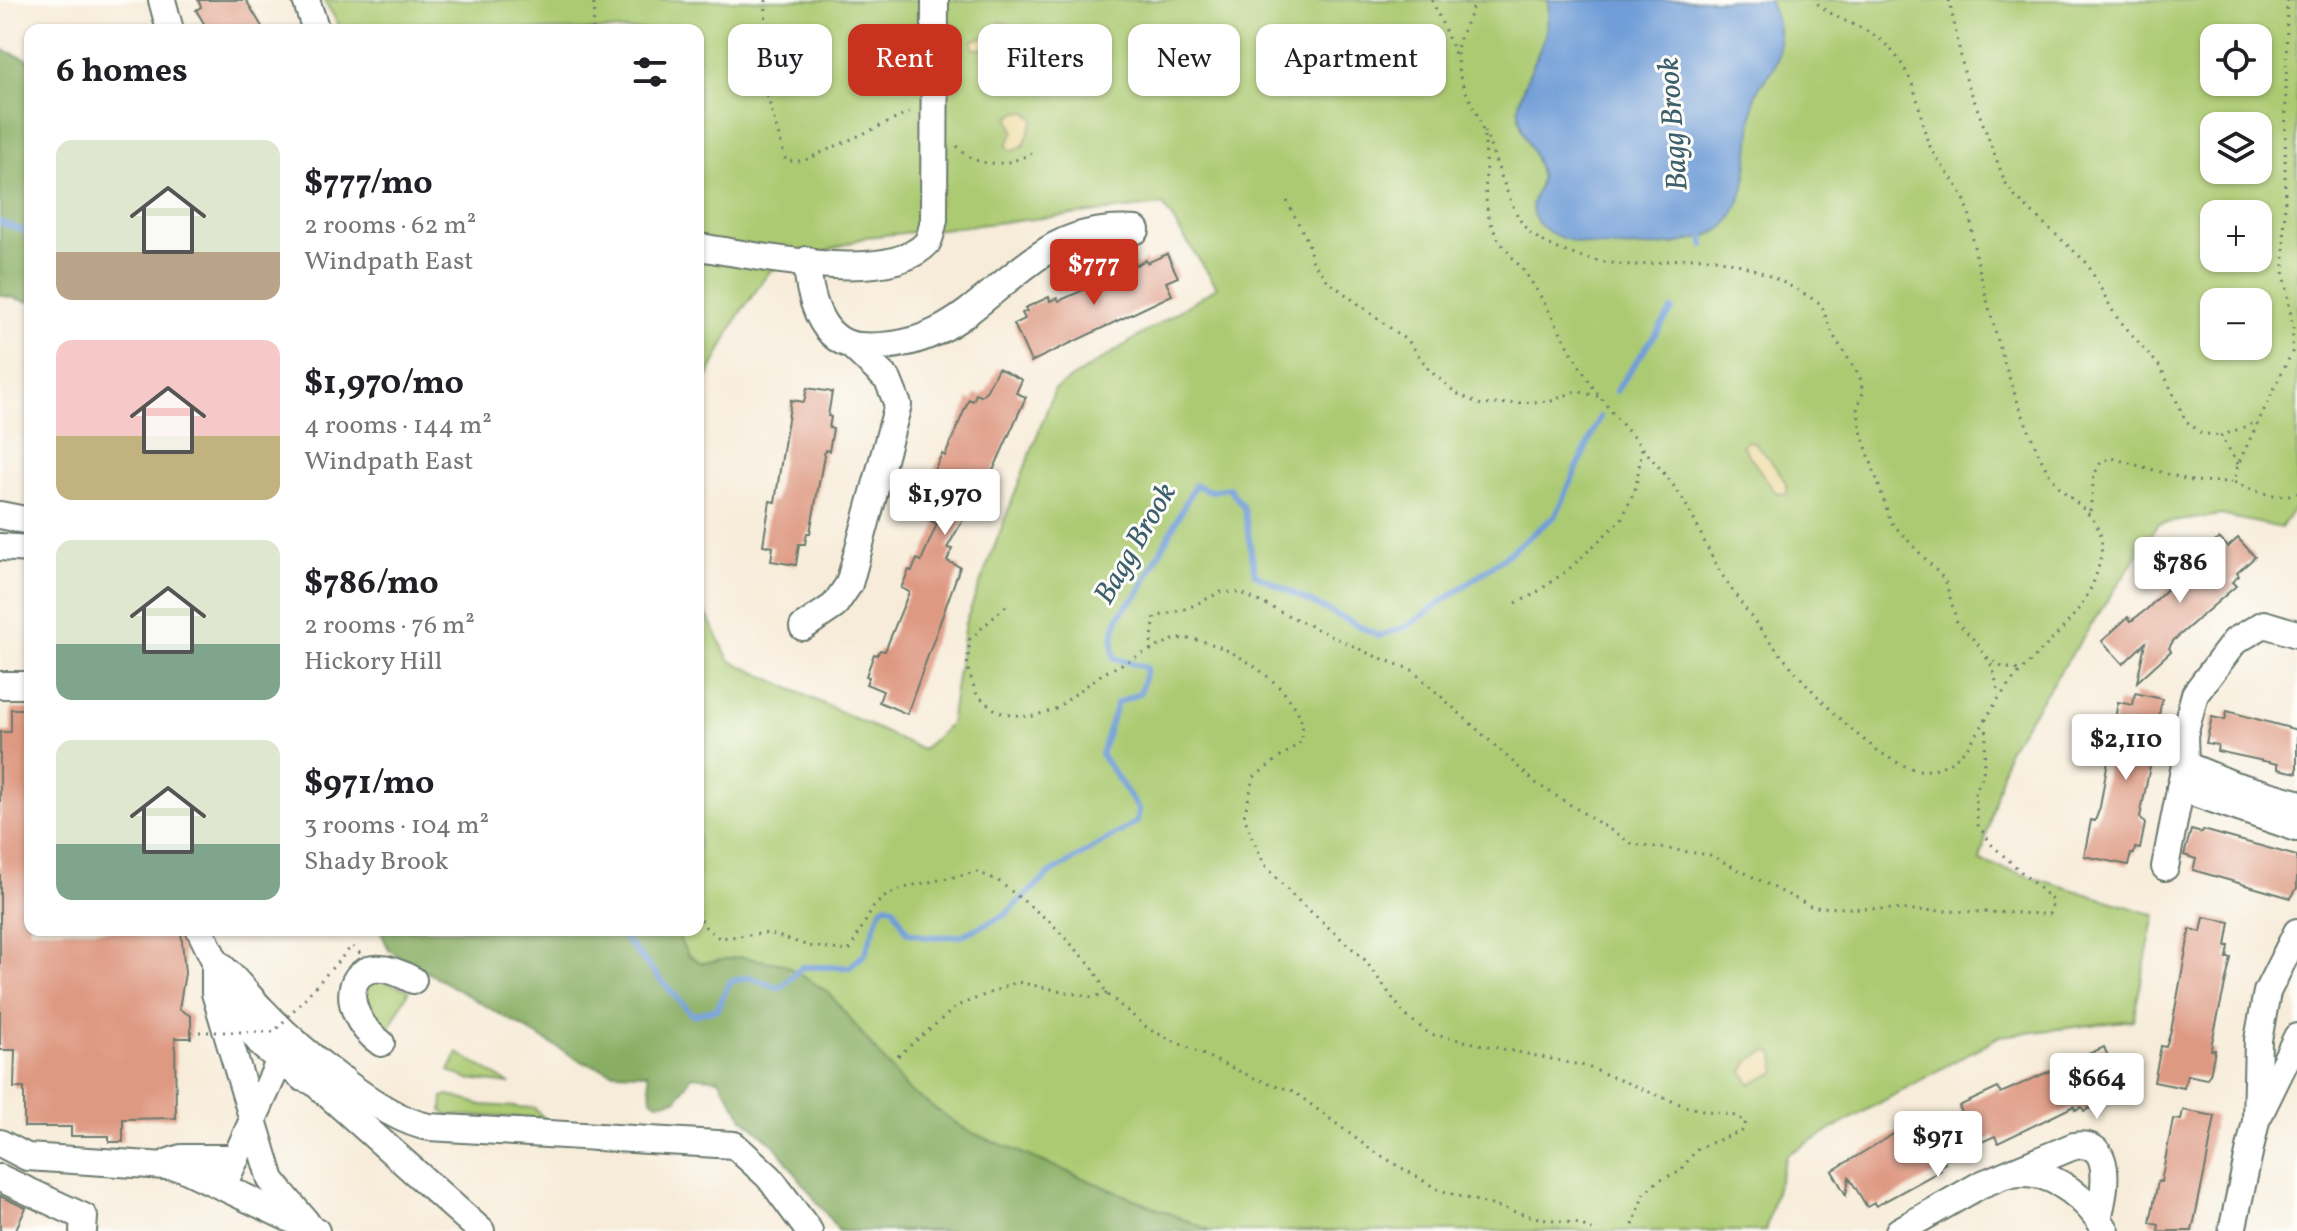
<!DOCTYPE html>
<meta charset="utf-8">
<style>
:root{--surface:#fff;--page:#f2f2f2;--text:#202124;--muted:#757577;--accent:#c8321e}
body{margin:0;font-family:Vollkorn,serif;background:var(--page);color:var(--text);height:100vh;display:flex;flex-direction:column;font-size:30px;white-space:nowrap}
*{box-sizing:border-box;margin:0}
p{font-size:26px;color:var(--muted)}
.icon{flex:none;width:44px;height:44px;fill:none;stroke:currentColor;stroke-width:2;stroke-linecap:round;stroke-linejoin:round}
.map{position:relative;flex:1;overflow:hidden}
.drawer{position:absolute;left:24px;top:24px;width:680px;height:912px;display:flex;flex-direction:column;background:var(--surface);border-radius:16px;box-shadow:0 2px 6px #0004}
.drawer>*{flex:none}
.guide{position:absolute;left:728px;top:24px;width:760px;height:72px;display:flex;gap:16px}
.controls{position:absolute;left:2200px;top:24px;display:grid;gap:16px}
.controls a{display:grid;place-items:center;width:72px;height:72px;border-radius:16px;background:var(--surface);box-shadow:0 2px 6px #0004;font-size:40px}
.price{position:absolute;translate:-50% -68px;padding:0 18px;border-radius:8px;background:#fff;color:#222;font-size:26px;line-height:52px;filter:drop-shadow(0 2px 4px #0008)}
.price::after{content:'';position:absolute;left:50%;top:48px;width:24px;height:18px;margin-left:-12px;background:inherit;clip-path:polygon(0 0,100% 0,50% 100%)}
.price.current{background:var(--accent);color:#fff}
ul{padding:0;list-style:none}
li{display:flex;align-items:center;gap:24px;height:200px;padding:0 32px}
li span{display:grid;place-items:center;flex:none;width:224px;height:160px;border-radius:16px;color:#555}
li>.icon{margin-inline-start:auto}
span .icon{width:96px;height:96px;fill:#fffc;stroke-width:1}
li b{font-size:34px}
h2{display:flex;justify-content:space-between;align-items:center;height:96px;padding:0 32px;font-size:34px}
.chip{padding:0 28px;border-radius:16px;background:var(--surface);box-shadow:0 2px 6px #0004;font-size:28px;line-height:72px}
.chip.current{background:var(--accent);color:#fff}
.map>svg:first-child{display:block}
.green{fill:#acca72;stroke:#668453;stroke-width:2;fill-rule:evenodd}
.forest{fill:#89ae64;stroke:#54764c;stroke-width:2}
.sand{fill:#eeda9e;stroke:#868c69;stroke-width:2}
.water{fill:#6f9dd7;stroke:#476d86;stroke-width:2}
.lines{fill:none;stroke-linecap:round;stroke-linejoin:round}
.stream{stroke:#6f9dd7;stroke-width:6}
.building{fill:#de9982}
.minor-casing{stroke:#6b7a6e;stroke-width:30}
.path{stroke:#6b7a6e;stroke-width:3;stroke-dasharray:2 6;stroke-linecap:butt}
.minor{stroke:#fff;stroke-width:26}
.path-bridge{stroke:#6b7a6e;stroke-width:3;stroke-dasharray:2 6;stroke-linecap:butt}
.labels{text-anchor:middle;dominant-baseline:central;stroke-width:6;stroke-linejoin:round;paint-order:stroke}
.water-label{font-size:30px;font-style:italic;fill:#3b5f6d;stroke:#fdfcf7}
</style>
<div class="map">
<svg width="2297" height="1231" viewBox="0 0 2297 1231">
<rect width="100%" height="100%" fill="#fdfcf7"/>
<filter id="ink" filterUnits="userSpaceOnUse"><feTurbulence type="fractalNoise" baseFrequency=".0125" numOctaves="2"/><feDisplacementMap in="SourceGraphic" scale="16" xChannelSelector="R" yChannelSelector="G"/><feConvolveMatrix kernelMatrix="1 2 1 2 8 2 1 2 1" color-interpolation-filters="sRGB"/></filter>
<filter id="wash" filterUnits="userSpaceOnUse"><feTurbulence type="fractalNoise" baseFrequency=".006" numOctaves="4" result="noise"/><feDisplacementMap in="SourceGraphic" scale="32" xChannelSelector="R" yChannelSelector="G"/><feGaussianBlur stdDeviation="1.8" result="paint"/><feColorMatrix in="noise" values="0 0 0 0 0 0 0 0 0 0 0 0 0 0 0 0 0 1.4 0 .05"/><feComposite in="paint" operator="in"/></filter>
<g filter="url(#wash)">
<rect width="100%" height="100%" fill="#f7ecd9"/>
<g class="green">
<path d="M324,0H2297V504L2281,528L2221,515L2158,524L2007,752L1980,861L2155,915L2133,1020L2000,1036L1786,1155L1765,1231H1096L641,930H698V597L729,660L923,750L950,724L965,623L1055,389L1217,287L1163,205L866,237L770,271L738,316L698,396V30H342ZM2214,38H2258V82H2214ZM2214,126H2258V170H2214ZM2214,214H2258V258H2214ZM2214,302H2258V346H2214Z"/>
<path d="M375,978L409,990L387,1032L365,1009V988Z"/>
<path d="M458,1053L510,1084L468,1079L449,1071Z"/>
<path d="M448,1095L482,1105L534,1108L544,1118L446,1115L442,1111L443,1097Z"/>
</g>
<g class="forest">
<path d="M0,49L30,60V302L0,295Z"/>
<path d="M380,930H680V941L688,955L702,963L741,957L783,964L828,992L908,1090L968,1131L1212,1231H839L774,1145L743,1118L719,1079L692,1076L677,1099L658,1103L652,1099L648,1073L613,1072L583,1062L389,950Z"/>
</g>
<g class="sand">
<path d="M1001,22L1011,25L1009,44L1003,48L973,49V40L991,35Z"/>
<path d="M1018,112H1027L1034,119L1024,145L1013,151L1006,146L1014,132L1009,118Z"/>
<path d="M1747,441L1755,443C1765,456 1791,481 1787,494L1777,493L1773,489L1742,445Z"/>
<path d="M1767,1051L1773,1052L1777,1072L1751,1084L1743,1072L1749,1061Z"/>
</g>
<path class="water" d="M1548,0H1769C1778,19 1785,52 1772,71C1766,79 1758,86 1755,96C1748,131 1753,196 1726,225C1697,254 1536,261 1532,208C1531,197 1543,186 1540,174C1535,149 1516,131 1519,104C1525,69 1553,42 1548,0Z"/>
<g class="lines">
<g class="stream">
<path d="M0,222L30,233"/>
<path d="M1703,231L1704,245"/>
<path d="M1616,391L1672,310"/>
<path d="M617,930L692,1015L717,1009L730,982L749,977L780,988L802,967H850L865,954L881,909L887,905L894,908L907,932L925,937L960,936L1005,915L1049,874L1137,822L1139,810L1101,754L1117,703L1140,693L1147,668L1114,658C1111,631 1115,614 1137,596L1195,485L1211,491L1229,488L1244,508L1255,574L1379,636L1408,626L1502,559L1556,515L1600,417"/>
</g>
</g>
<g id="blocks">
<g class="building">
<path d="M198,0H246L264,30H208L196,10L201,7Z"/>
<path d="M1167,254L1178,277L1166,282L1172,295L1031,362L1014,324L1025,319L1022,313L1027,311L1025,308L1049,297L1050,301L1057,298L1059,301L1117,275L1114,269L1134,260L1136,265L1146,260L1147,263Z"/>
<path d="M998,368L1022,380L1016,393L1026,397L983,493L979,491L947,548L952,549L947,561L960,567L907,714L879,702L883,691L866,684L869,677L866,676L874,654L877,655L880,650L885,651L909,592L901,588L909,570L912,571L917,559L921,561L937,524L922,516L935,488L931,486L935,478L931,476L942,454L945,456L969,399L973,401L976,394L981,396L987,390Z"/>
<path d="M807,388L832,392L828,416L831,417L829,428L833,429L829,451L825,450L810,533H807L805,544H799L796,565L771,561L773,547L763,545L770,501L775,502L791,400L804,402Z"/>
<path d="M2219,538L2228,547L2238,538L2255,557L2237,573L2239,576L2232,582L2236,586L2173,641L2169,648L2171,651L2137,682L2145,643L2123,664L2102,641L2128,617L2131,621L2147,609Z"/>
<path d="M2135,693L2162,699L2156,731L2163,732L2158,757L2152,756L2140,817L2145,824L2140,849L2135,848L2134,854H2131L2128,865L2084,856L2091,820L2095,821L2100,807L2118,702L2133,705Z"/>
<path d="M11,709H30V930H181L185,973L179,1009L191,1016V1038H175L176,1118L123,1119V1142H109V1136H71V1127H24V1088H14L15,1050H0V732H11Z"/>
<path d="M2227,711L2297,730V773L2278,769V764L2217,751L2218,745L2206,743L2212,717L2225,720Z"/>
<path d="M2191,830L2202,833L2203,830L2297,856V888L2291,898L2193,870L2196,859L2184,855Z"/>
<path d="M2204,917L2230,922L2226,946H2229L2227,958H2231L2212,1042L2211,1050H2215L2210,1074L2206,1079L2187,1075L2184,1088L2154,1082L2161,1046L2166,1047L2171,1031L2190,929L2201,932Z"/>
<path d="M2104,1047L2115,1073L2104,1078L2111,1095L2106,1097L2107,1101L2084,1111L2082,1107L2075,1110L2074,1106L1998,1143L1995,1136L1942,1159L1945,1163L1939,1167L1940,1171L1876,1206L1874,1203L1867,1207L1849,1177L1846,1195L1832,1171L1905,1127L1908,1131L1921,1124L1928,1135L1964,1118L1959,1106L1998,1088L2001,1093Z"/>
<path d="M2183,1110L2215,1116L2205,1170L2192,1231H2158L2159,1225L2150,1223L2158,1181L2161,1182L2173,1119L2181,1120Z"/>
<path d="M0,1196L26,1208L15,1231H0Z"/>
</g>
</g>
</g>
<g filter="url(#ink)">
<use href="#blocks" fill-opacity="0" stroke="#6b7a6e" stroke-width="2"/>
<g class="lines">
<defs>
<g id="minor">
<path d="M162,0L170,30"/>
<path d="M306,0L316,30"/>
<path d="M698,247C752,254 887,287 927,243C931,237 932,227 934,220L935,0"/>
<path d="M807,260C808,292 819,343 859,346C949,352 980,293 1048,250C1075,233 1105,228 1136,230"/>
<path d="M0,515L30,521"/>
<path d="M0,547L30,549"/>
<path d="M803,627L834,606L849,584L898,405L888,380L852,346"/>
<path d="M0,685H30"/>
<path d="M2185,765L2234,785L2297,803"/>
<path d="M2180,788L2297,828"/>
<path d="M2165,867L2185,765L2184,735L2195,694L2235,641L2264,624L2297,634"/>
<path d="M200,930L215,961V993L271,1180L306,1222"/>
<path d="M381,1043C333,1009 346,942 413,980"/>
<path d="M343,1080L313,1081L303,1078L263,1046L229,1003L215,961C233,975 246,994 262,1010C296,1046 381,1119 429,1127L734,1145L769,1177L809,1231"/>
<path d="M313,1081L481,1231"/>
<path d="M2259,1115L2297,1037"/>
<path d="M0,1143L27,1157L181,1167L316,1231"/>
<path d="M169,1162L181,1158H236"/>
<path d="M2012,1174C2047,1168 2078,1192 2098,1218"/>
<path d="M0,1178L84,1217L83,1231"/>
<path d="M223,1186L280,1060"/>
<path d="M1899,1231L1980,1185L2074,1146C2115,1138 2105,1193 2098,1218L2106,1231"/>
<path d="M2232,1231L2256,1121L2258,1040L2267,992L2297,932"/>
</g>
</defs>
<use href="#minor" class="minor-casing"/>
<g class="path">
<path d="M766,0L764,63L767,95L786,161H803L911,112"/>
<path d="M1432,0L1455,54"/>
<path d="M1474,0C1471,20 1457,35 1457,53C1456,88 1477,103 1483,132C1490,162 1480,198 1492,226C1500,247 1518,261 1530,280C1555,317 1572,358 1598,394C1622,427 1652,456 1676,489C1693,513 1702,539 1716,564C1741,612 1871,778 1928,770C1968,764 1980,725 1999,698C2033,649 2092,619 2101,554C2107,515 2072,506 2053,479C2042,465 2035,445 2028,428C2005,374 1990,313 1976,256C1971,237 1973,219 1965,201C1955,177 1933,160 1926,136C1920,114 1918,94 1907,73C1877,19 1851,34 1813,0"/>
<path d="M1949,0L1965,76L2005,182L2014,196L2087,263L2115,315L2161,368L2186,421L2201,433L2221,436"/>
<path d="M2287,0L2284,271L2293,328L2292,352L2238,464L2234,482C2253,491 2277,500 2297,493"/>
<path d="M593,30L594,0"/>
<path d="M1484,131C1495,155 1510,208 1524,226C1545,253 1616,269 1649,264C1671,261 1692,255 1715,259C1753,265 1789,284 1821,304L1833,335L1860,377L1863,393L1857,408L1862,435L1891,522L1945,580L1957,622L1977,643L1993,668L1999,695"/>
<path d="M957,146C976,171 1013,166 1036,150"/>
<path d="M1287,201L1308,242L1312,261L1328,281L1410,343L1429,370L1456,393L1481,405L1551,401L1576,391L1601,397"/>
<path d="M2238,464L2221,436L2257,422"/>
<path d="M2090,511L2094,475L2101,462L2112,458L2192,481L2234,482"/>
<path d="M1516,603L1533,595L1569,569L1622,519L1636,487L1642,448"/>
<path d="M1006,606L970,639L967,667L977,695L998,712L1029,717L1054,710L1102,674L1150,650L1155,617L1188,608L1221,592L1241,593L1372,655L1412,670L1537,784L1633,844L1710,855L1812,907L2049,914L2053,901L1992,845L1978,825L1975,794L1983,775L1987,726"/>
<path d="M1150,650C1158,647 1166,642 1173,640C1214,630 1292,683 1302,723C1303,728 1302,736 1302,741L1254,777L1244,816L1253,840L1265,865L1291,894L1364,959L1405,1015L1430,1034L1585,1066L1687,1107L1736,1116L1746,1122L1742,1131L1698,1148L1679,1172L1659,1180L1644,1193L1631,1231"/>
<path d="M1987,657L2002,667L2020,670"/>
<path d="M698,912L703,925L719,938L768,933L809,946L849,951L874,906L887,895L910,886L977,872L997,880L1049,921L1092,966L1107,994L1150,1030L1254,1078L1293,1091L1370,1149L1439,1190L1533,1217L1580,1224L1594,1231"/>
<path d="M898,1056L957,1006L1017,982L1091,997L1107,994"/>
</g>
<use href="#minor" class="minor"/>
<path class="path-bridge" d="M191,1032H274L352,946L363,956"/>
</g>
</g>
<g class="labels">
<g class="water-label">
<text transform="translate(1674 124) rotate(-94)">Bagg Brook</text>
<text transform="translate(1136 544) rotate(-60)">Bagg Brook</text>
</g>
</g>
</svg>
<div class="controls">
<a><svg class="icon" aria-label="locate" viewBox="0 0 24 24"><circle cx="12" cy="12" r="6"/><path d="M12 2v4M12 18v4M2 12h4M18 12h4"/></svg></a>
<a><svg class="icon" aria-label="layers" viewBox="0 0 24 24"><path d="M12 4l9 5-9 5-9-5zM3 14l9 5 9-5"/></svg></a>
<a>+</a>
<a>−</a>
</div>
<b class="price current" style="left:1094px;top:307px">$777</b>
<b class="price" style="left:945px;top:537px">$1,970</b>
<b class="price" style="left:2180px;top:605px">$786</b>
<b class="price" style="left:2126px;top:782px">$2,110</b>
<b class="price" style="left:2097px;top:1121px">$664</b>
<b class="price" style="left:1938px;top:1179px">$971</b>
<div class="guide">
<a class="chip">Buy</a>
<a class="chip current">Rent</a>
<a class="chip">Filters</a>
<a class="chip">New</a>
<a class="chip">Apartment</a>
</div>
<section class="drawer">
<h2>6 homes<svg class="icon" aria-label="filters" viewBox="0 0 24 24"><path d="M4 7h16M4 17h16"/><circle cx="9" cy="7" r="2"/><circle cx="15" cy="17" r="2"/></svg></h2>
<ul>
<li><span style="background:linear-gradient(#dfe7d0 70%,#b9a48a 0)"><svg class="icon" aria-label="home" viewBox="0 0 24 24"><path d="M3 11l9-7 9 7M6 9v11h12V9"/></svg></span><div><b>$777/mo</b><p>2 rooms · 62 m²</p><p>Windpath East</p></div></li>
<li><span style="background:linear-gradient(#f6c9c9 60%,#c2b280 0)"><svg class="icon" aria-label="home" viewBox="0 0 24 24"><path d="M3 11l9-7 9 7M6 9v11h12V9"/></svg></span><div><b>$1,970/mo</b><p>4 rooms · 144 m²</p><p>Windpath East</p></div></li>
<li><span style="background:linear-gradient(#dfe7d0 65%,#7fa58c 0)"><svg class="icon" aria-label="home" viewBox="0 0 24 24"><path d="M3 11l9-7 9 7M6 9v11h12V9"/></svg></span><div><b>$786/mo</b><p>2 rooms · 76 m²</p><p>Hickory Hill</p></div></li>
<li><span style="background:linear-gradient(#dfe7d0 65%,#7fa58c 0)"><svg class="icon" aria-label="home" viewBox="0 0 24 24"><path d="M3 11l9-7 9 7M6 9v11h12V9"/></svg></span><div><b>$971/mo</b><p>3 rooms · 104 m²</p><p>Shady Brook</p></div></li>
</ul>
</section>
</div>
